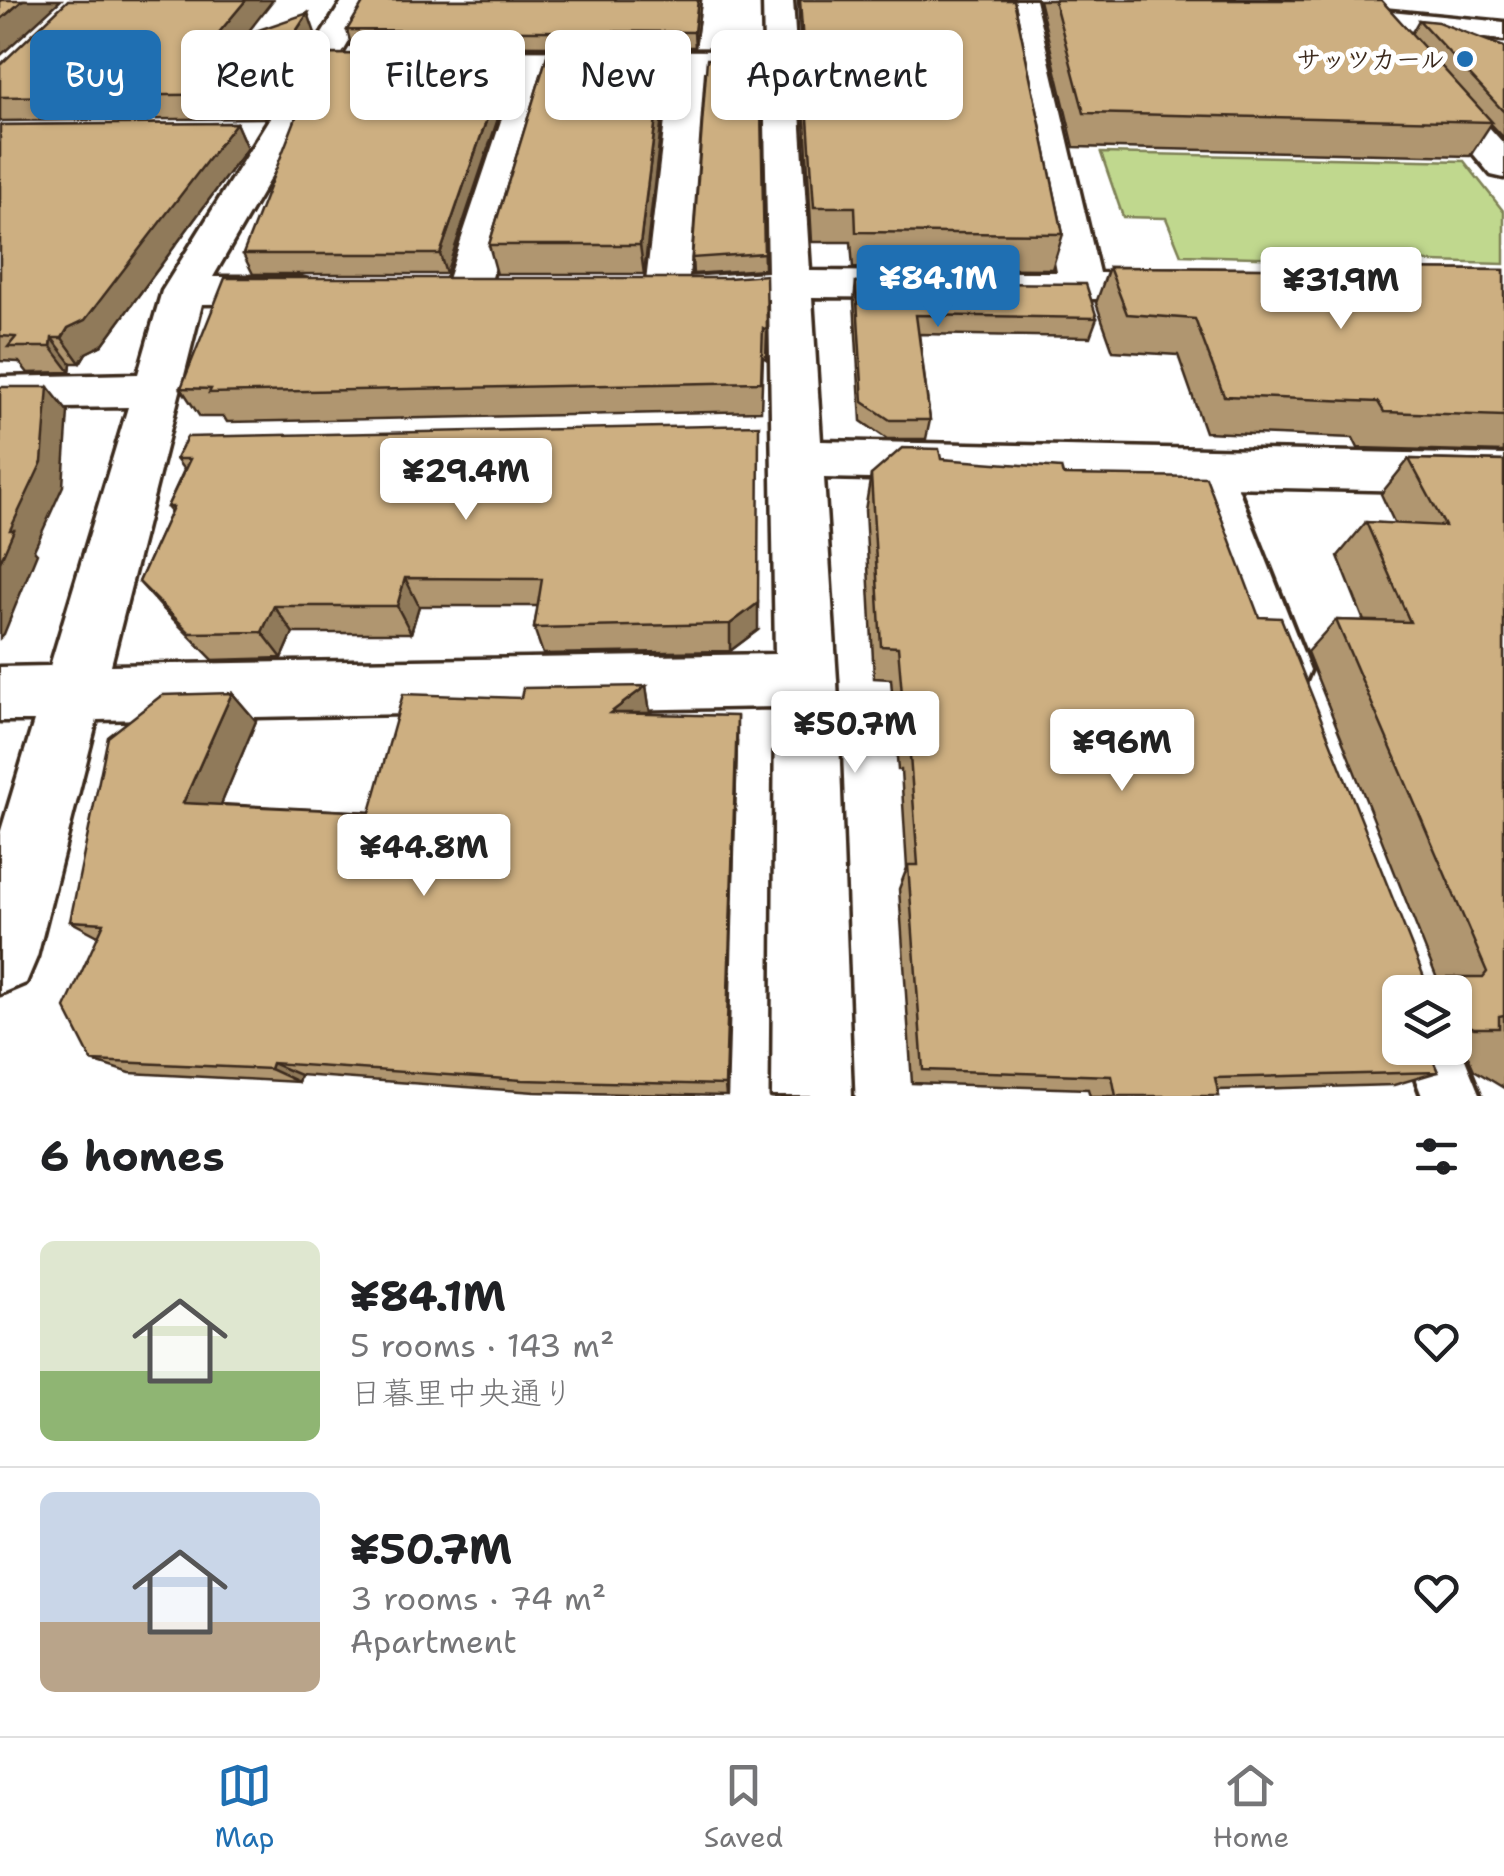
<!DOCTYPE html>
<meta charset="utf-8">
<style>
:root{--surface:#fff;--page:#f6f6f6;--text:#202124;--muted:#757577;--line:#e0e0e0;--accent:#1f6fb2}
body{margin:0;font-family:"Shantell Sans","Klee One",sans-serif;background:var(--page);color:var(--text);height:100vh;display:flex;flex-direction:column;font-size:38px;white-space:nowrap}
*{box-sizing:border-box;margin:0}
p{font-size:32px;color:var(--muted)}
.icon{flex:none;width:55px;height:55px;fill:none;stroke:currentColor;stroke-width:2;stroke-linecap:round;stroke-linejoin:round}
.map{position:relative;height:1096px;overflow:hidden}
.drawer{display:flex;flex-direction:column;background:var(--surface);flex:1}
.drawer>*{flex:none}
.guide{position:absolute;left:30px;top:30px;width:1000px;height:90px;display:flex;gap:20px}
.buttons{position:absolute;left:1382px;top:975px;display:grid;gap:20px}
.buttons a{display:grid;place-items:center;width:90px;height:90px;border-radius:15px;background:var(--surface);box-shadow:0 2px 8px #0004;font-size:50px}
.price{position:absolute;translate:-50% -85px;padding:0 22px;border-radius:10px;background:#fff;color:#222;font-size:32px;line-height:65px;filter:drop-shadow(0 2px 5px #0008)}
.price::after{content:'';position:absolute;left:50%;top:60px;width:30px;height:22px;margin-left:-15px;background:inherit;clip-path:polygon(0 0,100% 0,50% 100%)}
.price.active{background:var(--accent);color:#fff}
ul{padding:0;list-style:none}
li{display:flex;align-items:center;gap:30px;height:250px;padding:0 40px}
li+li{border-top:2px solid var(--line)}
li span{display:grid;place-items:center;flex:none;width:280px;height:200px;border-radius:15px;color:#555}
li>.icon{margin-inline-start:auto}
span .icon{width:120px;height:120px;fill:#fffc;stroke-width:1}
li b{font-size:42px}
h2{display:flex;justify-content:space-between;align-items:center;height:120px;padding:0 40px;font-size:42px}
.chip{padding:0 35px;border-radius:15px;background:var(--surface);box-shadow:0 2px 8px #0004;font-size:35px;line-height:90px}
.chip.active{background:var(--accent);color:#fff}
.dock{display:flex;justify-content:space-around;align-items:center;height:140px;border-top:2px solid var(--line);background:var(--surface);font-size:28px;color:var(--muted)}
.dock a{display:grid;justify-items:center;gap:5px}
.dock .active{color:var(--accent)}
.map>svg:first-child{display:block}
.green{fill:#c0d88e;stroke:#7e8156;stroke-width:2.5}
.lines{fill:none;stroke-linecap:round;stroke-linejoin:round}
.lane-casing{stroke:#3b2a1e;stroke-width:8}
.street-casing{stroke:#3b2a1e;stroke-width:7}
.secondary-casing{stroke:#3b2a1e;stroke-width:7}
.lane{fill:#fff;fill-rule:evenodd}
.street{fill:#fff;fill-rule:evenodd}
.secondary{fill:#fff;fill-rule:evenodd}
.wall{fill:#b0966f;stroke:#3b2a1e;stroke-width:2.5}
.shaded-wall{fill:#907a5a;stroke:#3b2a1e;stroke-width:2.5}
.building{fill:#cdaf81;stroke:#3b2a1e;stroke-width:2.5}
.poi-dot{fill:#1f6fb2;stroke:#fff;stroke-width:4}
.labels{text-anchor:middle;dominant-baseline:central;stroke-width:10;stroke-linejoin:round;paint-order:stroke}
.far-poi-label{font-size:25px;font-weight:bold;fill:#3b2a1e;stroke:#fff;text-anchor:end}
</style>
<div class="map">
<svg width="1504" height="1096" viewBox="0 0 1504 1096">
<rect width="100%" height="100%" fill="#fff"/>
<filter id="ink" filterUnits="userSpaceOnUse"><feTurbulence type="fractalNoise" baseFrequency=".01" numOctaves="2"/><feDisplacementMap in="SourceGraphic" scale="20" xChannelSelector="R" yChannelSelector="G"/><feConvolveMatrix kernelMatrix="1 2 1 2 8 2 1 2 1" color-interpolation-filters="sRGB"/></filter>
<g filter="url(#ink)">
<path class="green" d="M1101,153L1464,161L1504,212V264L1181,255L1166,218L1123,217Z"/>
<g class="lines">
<defs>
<g id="lane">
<path d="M1211,454L1224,458L1230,468L1310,670L1304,684L1288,689L1272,684L1266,670L1192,468L1198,458Z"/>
<path d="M1455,1035L1480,1096H1422L1404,1048H1455Z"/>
</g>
<g id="street">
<path d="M343,0H373L213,277H296L311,281L318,290L311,299L296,303L202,304L111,665L775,654L769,299L667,303L652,299L645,290L671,70H551L489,288L482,297L467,301L452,297L445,288L518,70H438L426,67L422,60L426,53L438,50L764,51L763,0H793L810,271L931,272L946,276L952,285L946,294L931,298L812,297L821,441L1504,455V493L824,478L837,680L852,1096H772L775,707L97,720L37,957L26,983L0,994V834L34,721H0V667L50,666L128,407L0,409V377L138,374L162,291ZM704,71H764L768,272L689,277Z"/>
<path d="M1005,0H1035L1099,273L1176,274L1191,278L1198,287L1191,296L1176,300L1012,298L997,294L991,285L997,276L1012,272H1057Z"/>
<path d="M1431,73L1443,76L1504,144V178L1491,175L1414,83L1419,76Z"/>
</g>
<path id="secondary" d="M1183,0H1276L1504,22V40L1198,9L1187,6Z"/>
</defs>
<use href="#lane" class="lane-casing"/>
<use href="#street" class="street-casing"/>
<use href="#secondary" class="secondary-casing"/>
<use href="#lane" class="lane"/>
<use href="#street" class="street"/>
<use href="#secondary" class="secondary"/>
</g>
<g class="wall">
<path d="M371,0H701L695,47H665L667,74L644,274H497L489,245L550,46L351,45L347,30Z"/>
<path d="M798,0H1014L1063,234L1052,269L853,268L851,242H812Z"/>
<path d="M1039,0H1381L1411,34L1419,20L1504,47V138L1491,124L1470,156L1074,147Z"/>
<path d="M246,35L316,36L265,118L0,121V65Z"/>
<path d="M760,60L764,269L693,274L692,258Z"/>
<path d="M513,74L446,274H253L243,254Z"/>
<path d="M236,123L247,148L102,345L86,353L80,363H71L70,372L28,373L19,362L0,361V125Z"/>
<path d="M1109,267L1504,270V452L1358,448L1353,438L1205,432L1178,355L1113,351L1096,303Z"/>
<path d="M729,278L767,330L766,359L763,357L761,411L227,422L224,417H200L181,388Z"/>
<path d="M856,282L1097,318L1090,337L919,334L930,420L926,439H887L861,421L854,301Z"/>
<path d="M187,437L758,630L730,651L543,654L534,628L538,606H419L411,633H293L282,658L213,660L163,609L139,582L171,512L167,507L184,470L176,459Z"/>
<path d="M941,459L1063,475L1259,617L1427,986L1438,981L1307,652L1336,620L1364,621L1338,556L1366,522L1395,524L1381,494L1409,459L1504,461V1088L1474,1070L1461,1041L1455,1043V992H1400L1438,1072L1394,1085L1218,1090L1219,1096H1090L1088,1089L912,1083L899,889L907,868L901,770H898L891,679L874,678L865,510L871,475Z"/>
<path d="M646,686L650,713L737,742L727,1096L535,1092L300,1075L298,1082L130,1073L92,1061L98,936L70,921L232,693L256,721L221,804L370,812L521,698Z"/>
</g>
<g class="shaded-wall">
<path d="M23,0H61L0,56V20Z"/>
<path d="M246,0H273L217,72L206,48Z"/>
<path d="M698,0L701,1L695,47L694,32Z"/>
<path d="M308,13L316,36L265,118L255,94Z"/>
<path d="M665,46L667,74L644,274L640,245Z"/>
<path d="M509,55L513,74L446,274L440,254Z"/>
<path d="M236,123L247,148L102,345L86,353L80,363L62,338L68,328Z"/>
<path d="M52,338L71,363L70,372L51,347Z"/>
<path d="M48,387L68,412L63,486L34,550L37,553L4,634L0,638V562Z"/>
<path d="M405,578L419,606L411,633L397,606Z"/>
<path d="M758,603V630L730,651V624Z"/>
<path d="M274,606L293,633L282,658L262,632Z"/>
<path d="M646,686L650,713H610Z"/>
<path d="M232,693L256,721L212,826L183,803Z"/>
<path d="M737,716V742L726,1096L725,1085Z"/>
<path d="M272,1063L300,1075L298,1082L270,1069Z"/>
</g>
<g class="building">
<path d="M0,0H23L0,20Z"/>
<path d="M68,0H246L206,48L308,13L255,94L0,97V65Z"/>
<path d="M371,0H698L694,32L347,30L363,3Z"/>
<path d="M800,0H1014L1063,234L856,232L855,207H814Z"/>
<path d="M1054,0H1381L1492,122L1084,113Z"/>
<path d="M1419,20L1438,22L1504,47V112Z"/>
<path d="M550,46H665L640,245H489Z"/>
<path d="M329,54L509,55L440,254H243L306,92Z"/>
<path d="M707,59L760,60L764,253L692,258Z"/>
<path d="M236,123L85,320L68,328L62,338H52L51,347H8L16,337L0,336V125Z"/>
<path d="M1109,267L1504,270V416L1384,412L1378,402L1224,396L1195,319L1127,314Z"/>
<path d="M766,275L767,330L763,328L761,382L209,393L211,389L181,388L225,278H729Z"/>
<path d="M856,282L1086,284L1097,318L916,315L930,420H890L863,402Z"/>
<path d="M0,387H48L42,462L10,530H14L0,562Z"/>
<path d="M759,425L758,603L730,624L534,628L542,579L405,578L397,606H274L262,632L190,633L139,582L173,507H167L190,459H176L187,437Z"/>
<path d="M902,448L939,449L941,459L1061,468L1063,475L1206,477L1259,617L1281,618L1430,992H1409L1405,990L1406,992H1400V1048H1428L1438,1072L1215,1078L1219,1096H1116L1112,1076L923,1070L908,865H918L909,742L906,741L898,647L881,646L871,475Z"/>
<path d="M1409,459L1504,461V1015L1499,1016V1028H1474L1455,1018V992H1445L1447,977H1483L1487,972L1336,620L1410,622L1366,522L1445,526Z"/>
<path d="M646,686L610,713L737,716L725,1085L522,1080L272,1063L270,1069L92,1061L65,1008L104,923L70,921L108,737L162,695L232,693L183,803L370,812L403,694L521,698L523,688Z"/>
</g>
</g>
<circle class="poi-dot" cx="1465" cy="59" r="10"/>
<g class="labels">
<g class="far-poi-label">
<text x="1445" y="59">サッツカール</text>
</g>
</g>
</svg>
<div class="buttons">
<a><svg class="icon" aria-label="layers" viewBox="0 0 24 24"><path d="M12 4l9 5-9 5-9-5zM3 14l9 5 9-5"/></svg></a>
</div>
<b class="price active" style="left:938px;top:330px">¥84.1M</b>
<b class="price" style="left:1341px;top:332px">¥31.9M</b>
<b class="price" style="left:466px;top:523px">¥29.4M</b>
<b class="price" style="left:855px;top:776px">¥50.7M</b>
<b class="price" style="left:1122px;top:794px">¥96M</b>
<b class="price" style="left:424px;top:899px">¥44.8M</b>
<div class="guide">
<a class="chip active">Buy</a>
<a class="chip">Rent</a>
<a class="chip">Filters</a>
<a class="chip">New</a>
<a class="chip">Apartment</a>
</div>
</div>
<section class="drawer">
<h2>6 homes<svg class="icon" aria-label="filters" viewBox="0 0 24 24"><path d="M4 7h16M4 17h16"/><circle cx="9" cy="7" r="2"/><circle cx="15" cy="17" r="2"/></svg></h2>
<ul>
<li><span style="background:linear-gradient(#dfe7d0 65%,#8fb573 0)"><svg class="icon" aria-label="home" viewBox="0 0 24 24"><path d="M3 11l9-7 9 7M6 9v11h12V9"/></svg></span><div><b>¥84.1M</b><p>5 rooms · 143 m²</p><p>日暮里中央通り</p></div><svg class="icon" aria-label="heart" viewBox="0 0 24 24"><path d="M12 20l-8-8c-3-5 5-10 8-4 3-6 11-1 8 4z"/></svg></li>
<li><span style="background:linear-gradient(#c9d6e8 65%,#b9a48a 0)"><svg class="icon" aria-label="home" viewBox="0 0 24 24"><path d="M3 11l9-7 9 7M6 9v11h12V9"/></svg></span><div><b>¥50.7M</b><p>3 rooms · 74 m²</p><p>Apartment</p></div><svg class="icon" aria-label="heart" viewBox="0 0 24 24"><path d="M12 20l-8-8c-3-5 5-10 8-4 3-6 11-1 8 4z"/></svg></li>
</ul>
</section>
<nav class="dock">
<a class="active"><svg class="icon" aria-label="map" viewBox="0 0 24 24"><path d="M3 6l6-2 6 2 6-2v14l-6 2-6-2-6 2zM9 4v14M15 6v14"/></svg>Map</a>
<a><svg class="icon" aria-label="saved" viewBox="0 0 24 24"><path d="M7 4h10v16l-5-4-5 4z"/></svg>Saved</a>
<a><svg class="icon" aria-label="home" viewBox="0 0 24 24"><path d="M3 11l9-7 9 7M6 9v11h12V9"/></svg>Home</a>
</nav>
